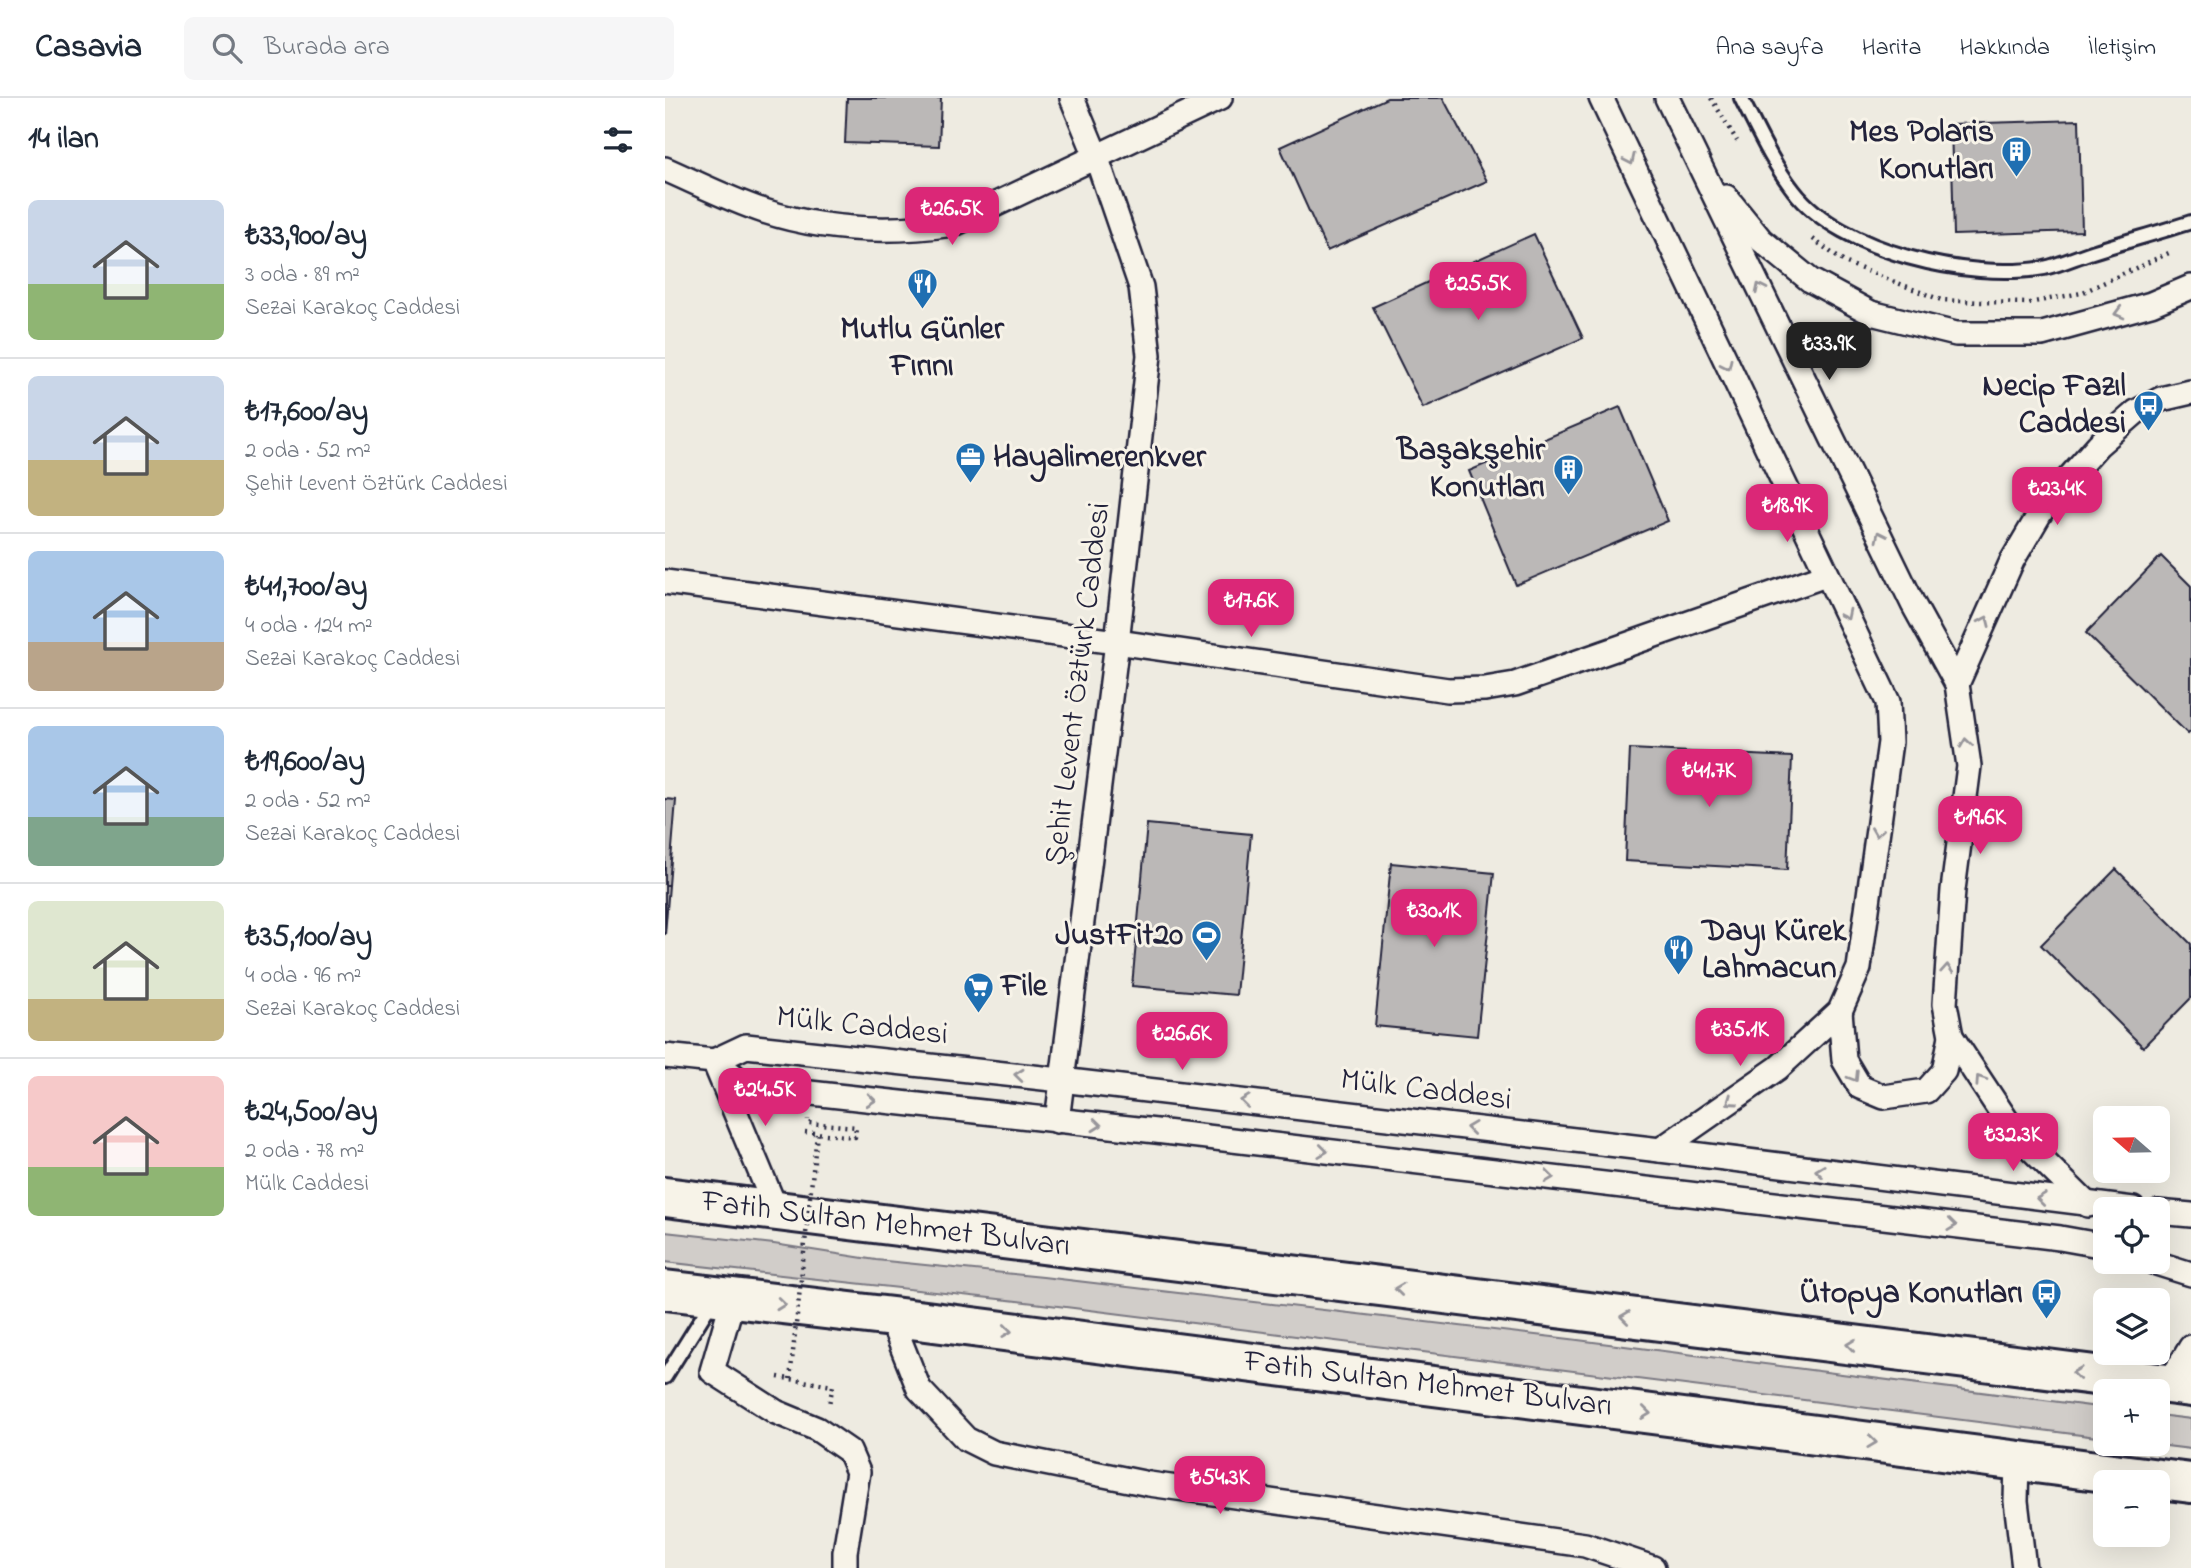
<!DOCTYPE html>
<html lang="tr">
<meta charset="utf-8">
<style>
:root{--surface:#fff;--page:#f6f6f7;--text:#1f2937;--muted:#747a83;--line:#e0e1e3;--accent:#db2777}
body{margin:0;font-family:"Indie Flower",sans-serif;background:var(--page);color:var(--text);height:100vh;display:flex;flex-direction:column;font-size:26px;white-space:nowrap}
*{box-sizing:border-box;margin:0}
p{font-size:23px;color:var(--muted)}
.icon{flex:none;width:38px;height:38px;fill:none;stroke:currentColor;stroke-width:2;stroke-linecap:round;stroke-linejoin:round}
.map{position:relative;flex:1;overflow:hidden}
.sheet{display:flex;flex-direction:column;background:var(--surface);width:665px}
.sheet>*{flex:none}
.needle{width:46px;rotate:290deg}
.buttons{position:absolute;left:1428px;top:1008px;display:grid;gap:14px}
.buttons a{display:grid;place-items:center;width:77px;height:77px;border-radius:10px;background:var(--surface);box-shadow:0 7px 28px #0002;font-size:35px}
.price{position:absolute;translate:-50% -60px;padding:0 16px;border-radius:14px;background:var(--accent);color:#fff;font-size:23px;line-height:46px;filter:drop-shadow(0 2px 4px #0008)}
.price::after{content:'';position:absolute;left:50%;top:42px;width:21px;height:16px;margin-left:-10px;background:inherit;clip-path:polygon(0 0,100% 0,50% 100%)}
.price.on{background:#222;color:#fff}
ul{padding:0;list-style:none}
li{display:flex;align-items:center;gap:21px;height:175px;padding:0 28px}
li+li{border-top:2px solid var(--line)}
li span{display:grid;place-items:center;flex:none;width:196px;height:140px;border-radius:10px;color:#555}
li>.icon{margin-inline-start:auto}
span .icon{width:84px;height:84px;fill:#fffc;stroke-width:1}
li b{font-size:30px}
h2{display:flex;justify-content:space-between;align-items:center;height:84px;padding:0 28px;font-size:30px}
header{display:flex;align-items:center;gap:42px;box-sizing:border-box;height:98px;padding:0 35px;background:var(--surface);border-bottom:2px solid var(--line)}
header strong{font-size:33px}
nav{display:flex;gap:38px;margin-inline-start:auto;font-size:24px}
.search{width:490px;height:63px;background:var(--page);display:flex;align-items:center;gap:18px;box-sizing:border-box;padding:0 24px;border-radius:10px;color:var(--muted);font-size:26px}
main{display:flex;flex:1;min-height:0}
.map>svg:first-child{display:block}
.green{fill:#d1cdc9;stroke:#7a7882;stroke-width:2}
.building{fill:#bbb8b7;stroke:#22223b;stroke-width:2}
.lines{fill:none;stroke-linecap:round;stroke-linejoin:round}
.lane-casing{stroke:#22223b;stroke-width:18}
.street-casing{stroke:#22223b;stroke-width:28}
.highway-casing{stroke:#22223b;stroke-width:44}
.path{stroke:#22223b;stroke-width:4.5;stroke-dasharray:2 5;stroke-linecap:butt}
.lane{stroke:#f7f3e8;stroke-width:12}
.street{stroke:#f7f3e8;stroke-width:23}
.highway{stroke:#f7f3e8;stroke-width:38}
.path-bridge{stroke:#22223b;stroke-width:4.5;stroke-dasharray:2 5;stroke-linecap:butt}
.oneway{stroke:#97959a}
.labels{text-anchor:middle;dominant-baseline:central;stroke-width:6;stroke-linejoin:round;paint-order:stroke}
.poi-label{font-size:32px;font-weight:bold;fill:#22223b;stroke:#f7f3e8;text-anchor:end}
.street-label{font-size:32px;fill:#22223b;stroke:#f7f3e8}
</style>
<header>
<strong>Casavia</strong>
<div class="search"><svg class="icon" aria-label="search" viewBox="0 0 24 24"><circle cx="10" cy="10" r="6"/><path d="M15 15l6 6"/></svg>Burada ara</div>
<nav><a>Ana sayfa</a><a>Harita</a><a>Hakkında</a><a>İletişim</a></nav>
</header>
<main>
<section class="sheet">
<h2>14 ilan<svg class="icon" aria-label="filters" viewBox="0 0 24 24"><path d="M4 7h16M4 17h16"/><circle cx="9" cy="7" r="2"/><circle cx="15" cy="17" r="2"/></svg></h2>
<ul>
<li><span style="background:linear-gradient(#c9d6e8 60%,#8fb573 0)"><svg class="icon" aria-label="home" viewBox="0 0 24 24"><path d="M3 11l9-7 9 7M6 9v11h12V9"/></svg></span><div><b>₺33,900/ay</b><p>3 oda · 89 m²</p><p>Sezai Karakoç Caddesi</p></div></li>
<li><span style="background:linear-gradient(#c9d6e8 60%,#c2b280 0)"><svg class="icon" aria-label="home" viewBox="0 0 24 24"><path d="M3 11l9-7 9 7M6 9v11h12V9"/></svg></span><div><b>₺17,600/ay</b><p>2 oda · 52 m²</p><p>Şehit Levent Öztürk Caddesi</p></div></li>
<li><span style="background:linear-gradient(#a9c7e8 65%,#b9a48a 0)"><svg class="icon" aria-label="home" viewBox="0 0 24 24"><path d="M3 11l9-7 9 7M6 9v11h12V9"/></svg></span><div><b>₺41,700/ay</b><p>4 oda · 124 m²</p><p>Sezai Karakoç Caddesi</p></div></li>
<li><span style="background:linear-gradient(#a9c7e8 65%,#7fa58c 0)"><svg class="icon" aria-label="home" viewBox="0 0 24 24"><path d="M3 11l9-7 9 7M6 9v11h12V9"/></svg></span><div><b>₺19,600/ay</b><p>2 oda · 52 m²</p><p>Sezai Karakoç Caddesi</p></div></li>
<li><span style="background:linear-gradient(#dfe7d0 70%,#c2b280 0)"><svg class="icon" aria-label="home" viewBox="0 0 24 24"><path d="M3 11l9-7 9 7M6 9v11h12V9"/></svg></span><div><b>₺35,100/ay</b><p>4 oda · 96 m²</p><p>Sezai Karakoç Caddesi</p></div></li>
<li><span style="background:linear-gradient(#f6c9c9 65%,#8fb573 0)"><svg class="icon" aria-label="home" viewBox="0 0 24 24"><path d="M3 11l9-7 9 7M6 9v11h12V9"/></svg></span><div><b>₺24,500/ay</b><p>2 oda · 78 m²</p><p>Mülk Caddesi</p></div></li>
</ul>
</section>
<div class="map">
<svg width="1526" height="1470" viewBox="0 0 1526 1470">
<rect width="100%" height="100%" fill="#eeebe1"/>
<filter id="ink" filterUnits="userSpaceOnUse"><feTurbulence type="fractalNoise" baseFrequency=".0143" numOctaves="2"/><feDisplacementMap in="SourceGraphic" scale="14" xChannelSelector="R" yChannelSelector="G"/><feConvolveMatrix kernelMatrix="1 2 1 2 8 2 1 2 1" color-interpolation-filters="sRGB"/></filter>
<g filter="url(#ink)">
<g class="green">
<path d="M0,1134L109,1146L211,1162L378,1179L905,1241L1440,1310V1340L369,1205L0,1164Z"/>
<path d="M1493,1317L1526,1321V1351L1485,1346H1493Z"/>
</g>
<g class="building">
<path d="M182,0H276L274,48L180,45Z"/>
<path d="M722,0H778L822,83L662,153L615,49Z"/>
<path d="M1414,22L1417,133L1289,137L1286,26Z"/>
<path d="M869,136L918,240L758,310L708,209Z"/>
<path d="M955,309L1003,423L851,487L804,373Z"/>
<path d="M1496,458L1526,488V633L1523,636L1421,535Z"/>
<path d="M965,651L1127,659L1122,772L960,763Z"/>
<path d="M0,701L11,702L4,787H0Z"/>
<path d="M482,726L586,736L571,897L467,888Z"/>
<path d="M726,765L829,775L812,938L710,928Z"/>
<path d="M1451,771L1526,846V900L1478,949L1376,847Z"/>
<path d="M0,787H4L0,837Z"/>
</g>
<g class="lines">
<defs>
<g id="lane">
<path d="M1076,0C1092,31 1107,65 1129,93C1176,154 1304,183 1379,170C1394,167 1409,160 1424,155C1458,144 1492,135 1526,124"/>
<path d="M0,1279L48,1202"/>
</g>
<g id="street">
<path d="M936,0L1223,604L1225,644L1194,870L1175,913L1113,970L995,1052"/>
<path d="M1002,0L1248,506L1292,586L1304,668L1288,792L1280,906L1286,938L1279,973L1261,993L1219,999L1195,989L1179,962L1175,913"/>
<path d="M0,71C32,85 65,102 99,113C160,133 225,135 289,126L555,0"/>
<path d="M1061,99L1096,142L1145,182L1206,215L1291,236H1377L1486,206L1526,189"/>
<path d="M0,484L452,544L783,592L820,591L850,586L1161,477"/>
<path d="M1292,586L1347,463L1380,407L1433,347L1471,314L1496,301L1526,294"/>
<path d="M1286,938L1350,1035L1423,1107"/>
<path d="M0,958L49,963L82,988L491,1033L1219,1119L1395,1140L1440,1148"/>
<path d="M49,963L81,948L396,982L995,1052L1468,1111"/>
<path d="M49,963L112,1114"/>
<path d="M392,1023L452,544L484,257L476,189L431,58L407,0"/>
<path d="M1493,1114L1526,1117"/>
<path d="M1488,1164L1526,1176"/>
<path d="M68,1201L47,1273L111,1314L152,1331L184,1353L193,1374L180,1454V1470"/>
<path d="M225,1218L254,1291L301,1341L329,1355L484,1386L920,1447L988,1470"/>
<path d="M1504,1286L1526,1249"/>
<path d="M1352,1363L1351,1403L1359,1470"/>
</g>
<g id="highway">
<path d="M0,1099L1526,1289"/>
<path d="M0,1192L253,1222L1526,1385"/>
</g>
</defs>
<use href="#lane" class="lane-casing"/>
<use href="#street" class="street-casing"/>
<use href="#highway" class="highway-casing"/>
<g class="path">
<path d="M1046,0L1072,43"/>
<path d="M1148,141L1179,164L1276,202L1316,204L1364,205L1416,195L1506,154"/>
<path d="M140,1034L190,1039L191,1029L143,1025V1021"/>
<path d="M113,1279L168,1288L164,1306H162"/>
</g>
<use href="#lane" class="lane"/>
<use href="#street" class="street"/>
<use href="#highway" class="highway"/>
<path class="path-bridge" d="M125,1281L152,1036"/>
</g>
<defs><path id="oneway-chevron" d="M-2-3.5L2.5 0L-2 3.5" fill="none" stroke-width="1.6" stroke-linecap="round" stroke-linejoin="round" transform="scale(1.75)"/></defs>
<g class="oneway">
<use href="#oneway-chevron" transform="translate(965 62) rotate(65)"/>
<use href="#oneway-chevron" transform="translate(1095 190) rotate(-116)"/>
<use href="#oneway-chevron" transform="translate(1454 215) rotate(165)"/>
<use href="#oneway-chevron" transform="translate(1062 267) rotate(65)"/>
<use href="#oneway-chevron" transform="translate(1215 438) rotate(-116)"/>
<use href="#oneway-chevron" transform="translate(1181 517) rotate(64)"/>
<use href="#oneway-chevron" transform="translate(1320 523) rotate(-66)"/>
<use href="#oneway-chevron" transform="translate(1301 645) rotate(-98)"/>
<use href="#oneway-chevron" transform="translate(1212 734) rotate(98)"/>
<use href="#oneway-chevron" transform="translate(1282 871) rotate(-86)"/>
<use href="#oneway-chevron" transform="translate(354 977) rotate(-174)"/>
<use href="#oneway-chevron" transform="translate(1189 979) rotate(58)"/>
<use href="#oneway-chevron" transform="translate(1315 982) rotate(-124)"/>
<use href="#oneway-chevron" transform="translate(206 1002) rotate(6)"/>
<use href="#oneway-chevron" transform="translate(580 1003) rotate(-173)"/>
<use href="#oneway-chevron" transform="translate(1066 1003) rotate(145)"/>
<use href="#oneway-chevron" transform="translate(432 1027) rotate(6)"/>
<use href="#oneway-chevron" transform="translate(806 1030) rotate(-173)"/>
<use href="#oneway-chevron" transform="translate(658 1053) rotate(7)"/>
<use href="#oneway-chevron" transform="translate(1155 1073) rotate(-173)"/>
<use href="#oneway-chevron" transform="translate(884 1079) rotate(7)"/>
<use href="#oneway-chevron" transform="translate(1376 1101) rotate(-173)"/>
<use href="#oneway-chevron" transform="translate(1287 1127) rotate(7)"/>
<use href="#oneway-chevron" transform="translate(734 1191) rotate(-173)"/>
<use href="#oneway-chevron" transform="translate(116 1206) rotate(6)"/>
<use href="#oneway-chevron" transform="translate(960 1219) rotate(-173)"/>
<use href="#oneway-chevron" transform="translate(342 1233) rotate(7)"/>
<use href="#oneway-chevron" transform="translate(1186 1247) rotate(-173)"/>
<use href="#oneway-chevron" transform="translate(1412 1275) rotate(-173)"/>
<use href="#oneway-chevron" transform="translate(981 1315) rotate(7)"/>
<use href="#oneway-chevron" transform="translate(1207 1344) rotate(7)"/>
</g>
</g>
<defs>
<symbol id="building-pin" viewBox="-11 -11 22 30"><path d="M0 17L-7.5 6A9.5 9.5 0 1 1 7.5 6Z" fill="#1f6fb2" stroke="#f7f3e8"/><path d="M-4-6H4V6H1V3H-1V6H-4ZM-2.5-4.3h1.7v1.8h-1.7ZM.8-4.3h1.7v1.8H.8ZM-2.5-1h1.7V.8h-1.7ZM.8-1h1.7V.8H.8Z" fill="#fff"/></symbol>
<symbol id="restaurant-pin" viewBox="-11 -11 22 30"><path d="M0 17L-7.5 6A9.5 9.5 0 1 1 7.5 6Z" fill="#1f6fb2" stroke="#f7f3e8"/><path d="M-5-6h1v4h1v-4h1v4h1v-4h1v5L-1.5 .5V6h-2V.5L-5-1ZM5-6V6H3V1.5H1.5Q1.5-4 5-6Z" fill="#fff"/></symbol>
<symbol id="bus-pin" viewBox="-11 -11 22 30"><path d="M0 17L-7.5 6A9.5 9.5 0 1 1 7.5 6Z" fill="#1f6fb2" stroke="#f7f3e8"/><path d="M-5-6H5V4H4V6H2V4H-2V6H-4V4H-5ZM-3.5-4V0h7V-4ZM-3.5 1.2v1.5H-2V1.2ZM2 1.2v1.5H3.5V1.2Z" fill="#fff"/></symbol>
<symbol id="office-pin" viewBox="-11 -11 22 30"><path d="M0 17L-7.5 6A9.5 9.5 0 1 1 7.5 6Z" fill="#1f6fb2" stroke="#f7f3e8"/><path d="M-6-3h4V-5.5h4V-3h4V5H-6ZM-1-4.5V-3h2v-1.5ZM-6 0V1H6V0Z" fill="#fff"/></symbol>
<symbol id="stadium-pin" viewBox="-11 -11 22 30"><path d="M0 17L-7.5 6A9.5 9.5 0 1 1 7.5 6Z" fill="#1f6fb2" stroke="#f7f3e8"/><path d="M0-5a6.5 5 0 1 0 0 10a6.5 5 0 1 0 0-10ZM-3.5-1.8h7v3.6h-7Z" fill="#fff"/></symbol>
<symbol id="supermarket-pin" viewBox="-11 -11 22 30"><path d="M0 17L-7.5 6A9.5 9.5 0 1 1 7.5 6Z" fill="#1f6fb2" stroke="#f7f3e8"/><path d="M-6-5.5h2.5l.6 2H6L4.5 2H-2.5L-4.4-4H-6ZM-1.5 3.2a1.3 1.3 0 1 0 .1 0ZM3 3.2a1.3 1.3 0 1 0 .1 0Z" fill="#fff"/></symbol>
</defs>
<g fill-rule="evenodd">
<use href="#building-pin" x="1334" y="36" width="35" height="47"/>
<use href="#restaurant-pin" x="240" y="168" width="35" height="47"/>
<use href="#bus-pin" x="1466" y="290" width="35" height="47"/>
<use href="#office-pin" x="288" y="342" width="35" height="47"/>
<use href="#building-pin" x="886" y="354" width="35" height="47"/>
<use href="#stadium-pin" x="524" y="820" width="35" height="47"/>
<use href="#restaurant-pin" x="996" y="834" width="35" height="47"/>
<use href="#supermarket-pin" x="296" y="872" width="35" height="47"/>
<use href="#bus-pin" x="1364" y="1178" width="35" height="47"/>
</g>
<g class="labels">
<g class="poi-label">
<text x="1329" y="35">Mes Polaris<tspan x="1329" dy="37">Konutları</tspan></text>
<text x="257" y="232" text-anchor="middle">Mutlu Günler<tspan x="257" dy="37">Fırını</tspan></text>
<text x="1461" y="289">Necip Fazıl<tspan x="1461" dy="37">Caddesi</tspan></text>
<text x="880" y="353">Başakşehir<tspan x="880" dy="37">Konutları</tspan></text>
<text x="328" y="360" text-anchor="start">Hayalimerenkver</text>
<text x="1037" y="834" text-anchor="start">Dayı Kürek<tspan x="1037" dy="37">Lahmacun</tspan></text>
<text x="518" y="838">JustFit20</text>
<text x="336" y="889" text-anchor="start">File</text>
<text x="1358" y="1196">Ütopya Konutları</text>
</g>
<g class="street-label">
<text transform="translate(414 586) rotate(-83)">Şehit Levent Öztürk Caddesi</text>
<text transform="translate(197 929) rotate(6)">Mülk Caddesi</text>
<text transform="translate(761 993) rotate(7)">Mülk Caddesi</text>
<text transform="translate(221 1127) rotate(7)">Fatih Sultan Mehmet Bulvarı</text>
<text transform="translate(763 1287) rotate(7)">Fatih Sultan Mehmet Bulvarı</text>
</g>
</g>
</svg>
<div class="buttons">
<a><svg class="needle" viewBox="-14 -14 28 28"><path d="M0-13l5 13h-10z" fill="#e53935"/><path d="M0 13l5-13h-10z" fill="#747a83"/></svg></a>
<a><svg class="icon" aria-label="locate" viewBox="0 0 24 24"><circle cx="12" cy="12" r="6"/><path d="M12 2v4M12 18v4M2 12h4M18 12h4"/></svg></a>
<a><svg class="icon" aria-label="layers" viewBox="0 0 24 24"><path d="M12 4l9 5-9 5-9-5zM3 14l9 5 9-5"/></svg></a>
<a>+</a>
<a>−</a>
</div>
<b class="price" style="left:287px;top:149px">₺26.5K</b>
<b class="price" style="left:813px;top:224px">₺25.5K</b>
<b class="price on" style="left:1164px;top:284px">₺33.9K</b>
<b class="price" style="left:1392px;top:429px">₺23.4K</b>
<b class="price" style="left:1122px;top:446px">₺18.9K</b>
<b class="price" style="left:586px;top:541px">₺17.6K</b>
<b class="price" style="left:1044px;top:711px">₺41.7K</b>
<b class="price" style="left:1315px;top:758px">₺19.6K</b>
<b class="price" style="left:769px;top:851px">₺30.1K</b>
<b class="price" style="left:1075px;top:970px">₺35.1K</b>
<b class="price" style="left:517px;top:974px">₺26.6K</b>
<b class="price" style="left:100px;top:1030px">₺24.5K</b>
<b class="price" style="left:1348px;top:1075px">₺32.3K</b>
<b class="price" style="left:555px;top:1418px">₺54.3K</b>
</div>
</main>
